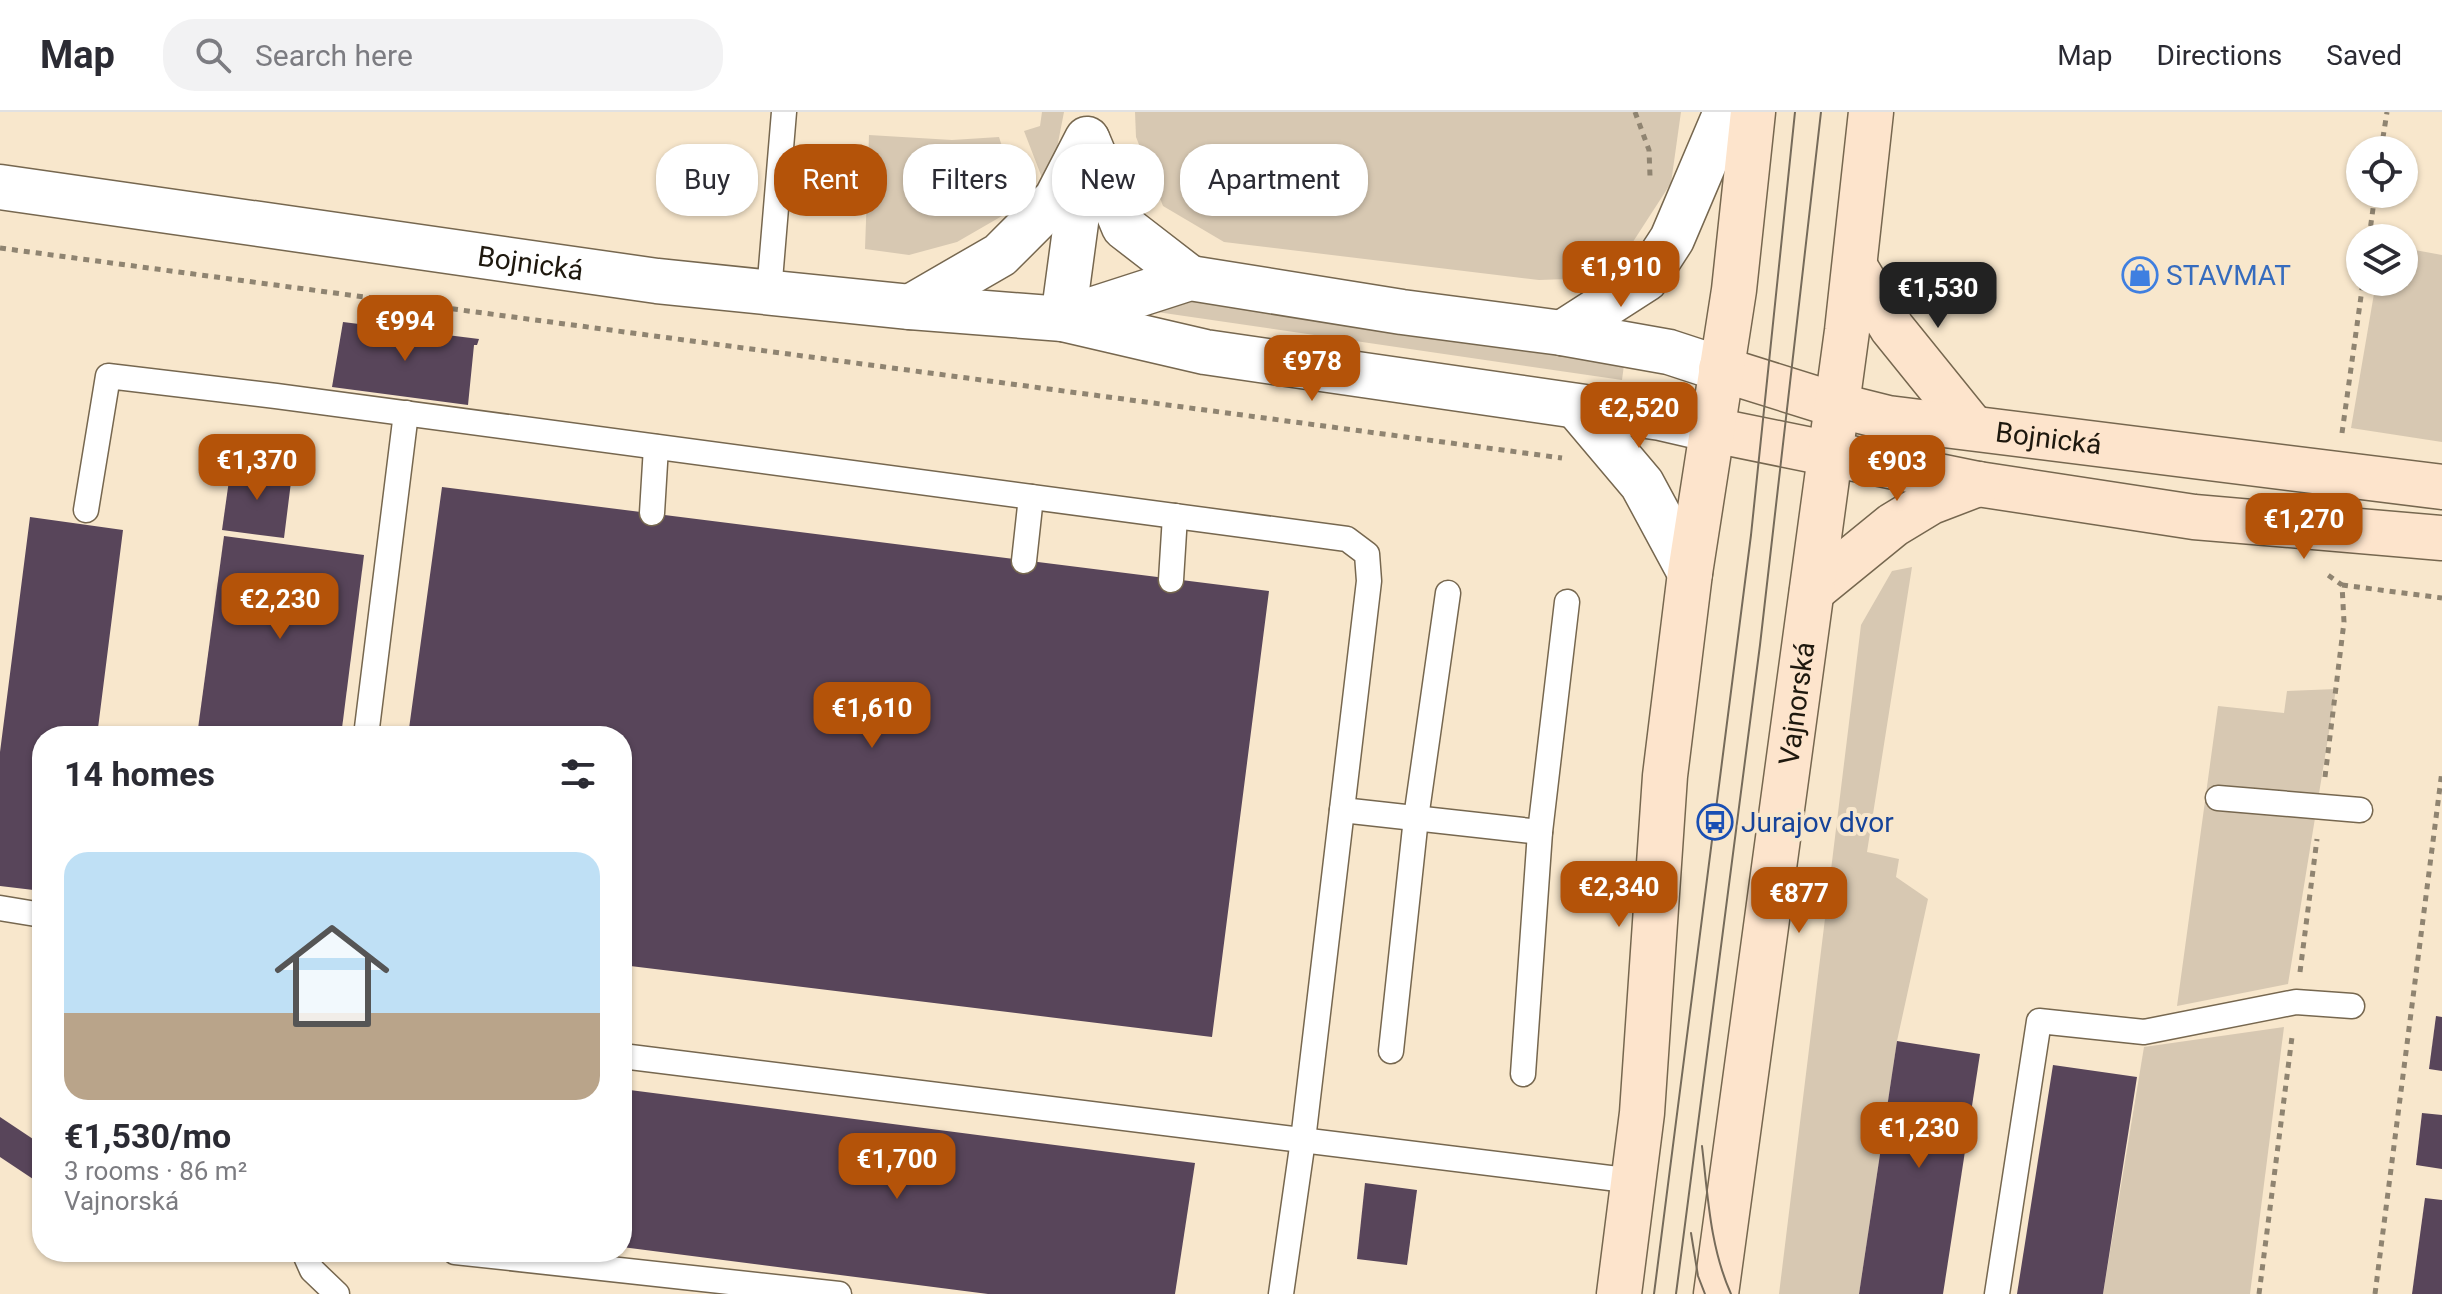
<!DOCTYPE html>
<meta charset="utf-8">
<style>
:root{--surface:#fff;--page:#f2f2f3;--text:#2b2b33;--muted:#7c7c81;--line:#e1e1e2;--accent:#b45309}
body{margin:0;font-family:Roboto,sans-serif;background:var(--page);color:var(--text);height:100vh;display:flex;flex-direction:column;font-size:30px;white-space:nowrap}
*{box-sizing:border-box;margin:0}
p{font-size:26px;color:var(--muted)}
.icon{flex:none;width:44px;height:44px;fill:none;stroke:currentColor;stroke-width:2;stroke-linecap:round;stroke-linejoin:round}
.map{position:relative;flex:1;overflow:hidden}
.panel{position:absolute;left:32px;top:614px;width:600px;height:536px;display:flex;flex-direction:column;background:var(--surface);border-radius:32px;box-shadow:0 2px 6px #0004}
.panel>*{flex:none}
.hud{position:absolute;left:656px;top:32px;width:760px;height:72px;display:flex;gap:16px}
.fabs{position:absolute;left:2346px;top:24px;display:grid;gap:16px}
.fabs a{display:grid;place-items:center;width:72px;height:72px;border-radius:50%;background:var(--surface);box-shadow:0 2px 6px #0004;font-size:40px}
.price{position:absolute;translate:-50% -68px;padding:0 18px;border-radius:16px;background:var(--accent);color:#fff;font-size:26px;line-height:52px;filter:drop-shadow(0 2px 4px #0008)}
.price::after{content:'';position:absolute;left:50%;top:48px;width:24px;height:18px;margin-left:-12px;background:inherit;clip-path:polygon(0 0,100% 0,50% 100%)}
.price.selected{background:#222;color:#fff}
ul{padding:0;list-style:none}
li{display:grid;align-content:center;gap:16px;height:424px;padding:0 32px}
li span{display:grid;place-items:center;height:248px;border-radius:24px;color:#555}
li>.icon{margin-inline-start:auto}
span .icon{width:144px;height:144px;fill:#fffc;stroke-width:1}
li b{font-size:34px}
h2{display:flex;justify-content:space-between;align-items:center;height:96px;padding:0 32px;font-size:34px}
.tag{padding:0 28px;border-radius:32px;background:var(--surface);box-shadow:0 2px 6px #0004;font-size:28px;line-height:72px}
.tag.selected{background:var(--accent);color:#fff}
header{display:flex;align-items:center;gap:48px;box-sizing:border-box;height:112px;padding:0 40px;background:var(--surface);border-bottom:2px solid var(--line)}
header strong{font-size:38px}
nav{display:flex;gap:44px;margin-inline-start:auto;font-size:28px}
.search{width:560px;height:72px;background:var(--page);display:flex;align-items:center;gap:20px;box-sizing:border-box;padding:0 28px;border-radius:32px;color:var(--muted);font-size:30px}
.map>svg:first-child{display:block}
.green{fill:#d7c8b2}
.building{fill:#58455a}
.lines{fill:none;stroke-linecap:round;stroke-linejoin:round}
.lane-casing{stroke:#76674f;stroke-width:27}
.street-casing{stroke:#76674f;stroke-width:47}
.secondary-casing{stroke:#76674f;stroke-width:47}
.path{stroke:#8f8471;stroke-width:5;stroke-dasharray:6 6;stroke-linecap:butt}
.lane{stroke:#fff;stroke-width:24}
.street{stroke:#fff;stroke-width:44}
.secondary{stroke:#fde4cc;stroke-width:44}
.tram{stroke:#766b5a;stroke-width:2}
.labels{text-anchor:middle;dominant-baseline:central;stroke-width:8;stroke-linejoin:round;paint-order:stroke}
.street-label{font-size:28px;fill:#1e180e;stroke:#f8e7cc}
.shop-label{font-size:28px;fill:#366cbe;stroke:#f8e7cc;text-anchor:start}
.transit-label{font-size:28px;fill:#164399;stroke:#f8e7cc;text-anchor:start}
</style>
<header>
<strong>Map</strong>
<div class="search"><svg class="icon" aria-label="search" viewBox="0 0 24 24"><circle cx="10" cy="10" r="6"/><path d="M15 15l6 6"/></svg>Search here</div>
<nav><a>Map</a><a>Directions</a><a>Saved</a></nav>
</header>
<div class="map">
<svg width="2442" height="1182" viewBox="0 0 2442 1182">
<rect width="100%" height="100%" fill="#f8e7cc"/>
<g class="green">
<path d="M1042,0H1064L1057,36L1044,71L1024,19L1040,14Z"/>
<path d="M1135,0H1681L1671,71L1629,136L1567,167L1539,168L1224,130L1163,94L1136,25Z"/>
<path d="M869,23L952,28L999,25L1021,93L957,130L909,143L865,137Z"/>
<path d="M2404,136L2442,143V330L2351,316L2376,170H2404Z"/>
<path d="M1161,183L1625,245L1622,268L1157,200Z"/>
<path d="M1912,455L1867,740L1899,747L1896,765L1928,787L1897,929L1859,1182H1779L1861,513L1892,459Z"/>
<path d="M2336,577L2288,872L2177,894L2218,594L2284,601L2287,579Z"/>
<path d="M2284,915L2250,1182H2103L2144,935Z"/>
</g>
<g class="building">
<path d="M343,210L479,227L477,233H474L468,293L332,275Z"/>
<path d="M231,354L292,362L284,426L222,418Z"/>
<path d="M442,375L1269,479L1212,925L622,853V624H408Z"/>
<path d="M30,405L123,418L97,624H42V779L0,774V640Z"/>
<path d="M224,424L364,443L341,624H197Z"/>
<path d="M2436,904L2442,905V959L2429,957Z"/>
<path d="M1897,929L1980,942L1943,1182H1859Z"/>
<path d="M2053,953L2137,965L2103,1182H2017Z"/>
<path d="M622,977L1195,1051L1175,1182H988L622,1135Z"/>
<path d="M2422,1001L2442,1003V1057L2416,1053Z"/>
<path d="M0,1005L42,1033V1073L0,1045Z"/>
<path d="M1365,1071L1417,1078L1407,1153L1357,1147Z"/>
<path d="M2425,1086L2442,1088V1182H2412Z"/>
</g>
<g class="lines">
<defs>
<g id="lane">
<path d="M769,180L784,0"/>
<path d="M86,398L108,264L276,284L1347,427L1367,442L1369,469L1303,1028L1281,1182"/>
<path d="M652,401L656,335"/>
<path d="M1024,449L1031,385"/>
<path d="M1171,468L1175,404"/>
<path d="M366,624L406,301"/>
<path d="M2218,686L2360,698"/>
<path d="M1342,698L1540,720"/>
<path d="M0,796L42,803"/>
<path d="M1391,939L1416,706L1448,481"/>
<path d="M622,944L1634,1069"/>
<path d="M1523,962L1540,720L1567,490"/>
<path d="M304,1140L312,1158L337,1182"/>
<path d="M455,1140L839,1182"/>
<path d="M1997,1182L2039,909L2144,920L2296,890L2352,894"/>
</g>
<g id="street">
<path d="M1088,29L1124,115L1190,166"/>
<path id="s1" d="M0,75L657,169L910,195L1063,207L1205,240L1661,306L1713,318"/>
<path d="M910,195L1000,143L1056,87L1087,27"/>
<path d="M1063,207L1190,166L1402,200L1562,221L1669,240L1721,257"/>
<path d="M1063,207L1084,51"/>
<path d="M1562,221L1646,167L1672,127L1726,0"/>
<path d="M1577,295L1642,372L1690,461"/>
</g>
<g id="secondary">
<path d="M1855,155L1892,216L1972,315"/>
<path id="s2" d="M1721,257L1836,293L1888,306L2442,375"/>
<path d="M1713,318L1978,372L2194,405L2442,426"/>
<path d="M1812,479L1893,413L1931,390L1978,372"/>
<path d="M1619,1182L1642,1001L1665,664L1690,461L1734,178L1753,0"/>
<path id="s3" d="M1716,1182L1847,219L1871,0"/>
</g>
</defs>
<use href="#lane" class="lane-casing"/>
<use href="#street" class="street-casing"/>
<use href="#secondary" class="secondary-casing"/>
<g class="path">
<path d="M1635,0L1649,38L1650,64"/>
<path d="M2381,38L2387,0"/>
<path d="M2369,126L2375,82"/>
<path d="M0,136L1562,346"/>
<path d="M2342,321L2363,170"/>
<path d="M2342,473L2442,486"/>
<path d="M2325,665L2344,510L2342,473L2325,461"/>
<path d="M2300,860L2317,727"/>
<path d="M2259,1182L2292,925"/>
<path d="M2375,1182L2442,659"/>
</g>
<use href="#lane" class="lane"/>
<use href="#street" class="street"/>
<use href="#secondary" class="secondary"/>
<g class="tram">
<path d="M1702,1034C1708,1085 1710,1135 1731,1182"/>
<path d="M1691,1121L1698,1164L1705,1182"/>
<path d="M1654,1182L1751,423L1795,0"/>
<path d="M1676,1182L1760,533L1821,0"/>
</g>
</g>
<defs>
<symbol id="shop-ring" viewBox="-11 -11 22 22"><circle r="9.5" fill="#f8e7cc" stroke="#3f7fe0" stroke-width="1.5"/><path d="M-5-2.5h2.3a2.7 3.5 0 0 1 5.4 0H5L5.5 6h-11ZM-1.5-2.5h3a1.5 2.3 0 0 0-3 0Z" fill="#3f7fe0"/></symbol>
<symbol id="bus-ring" viewBox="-11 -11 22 22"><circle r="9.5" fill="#f8e7cc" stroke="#1a4fb4" stroke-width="1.5"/><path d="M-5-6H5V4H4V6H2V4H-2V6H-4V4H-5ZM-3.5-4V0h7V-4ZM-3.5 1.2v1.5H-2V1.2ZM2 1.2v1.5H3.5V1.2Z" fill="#1a4fb4"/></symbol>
</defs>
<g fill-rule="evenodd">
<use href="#shop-ring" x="2120" y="143" width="40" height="40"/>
<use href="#bus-ring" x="1695" y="690" width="40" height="40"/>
</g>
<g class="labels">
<g class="street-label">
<text stroke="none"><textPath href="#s1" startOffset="536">Bojnická</textPath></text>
<text stroke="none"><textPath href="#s2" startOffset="336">Bojnická</textPath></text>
<text stroke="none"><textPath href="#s3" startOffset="596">Vajnorská</textPath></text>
</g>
<g class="shop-label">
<text x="2166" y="163">STAVMAT</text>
</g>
<g class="transit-label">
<text x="1741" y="710">Jurajov dvor</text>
</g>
</g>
</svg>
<div class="fabs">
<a><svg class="icon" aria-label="locate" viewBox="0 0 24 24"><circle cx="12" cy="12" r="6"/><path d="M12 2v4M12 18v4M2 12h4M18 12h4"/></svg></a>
<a><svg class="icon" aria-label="layers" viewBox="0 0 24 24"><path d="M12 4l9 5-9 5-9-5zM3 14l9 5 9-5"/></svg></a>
</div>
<b class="price" style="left:1621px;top:197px">€1,910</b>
<b class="price selected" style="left:1938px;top:218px">€1,530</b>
<b class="price" style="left:405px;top:251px">€994</b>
<b class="price" style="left:1312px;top:291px">€978</b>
<b class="price" style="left:1639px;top:338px">€2,520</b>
<b class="price" style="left:257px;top:390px">€1,370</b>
<b class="price" style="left:1897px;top:391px">€903</b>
<b class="price" style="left:2304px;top:449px">€1,270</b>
<b class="price" style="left:280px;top:529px">€2,230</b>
<b class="price" style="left:872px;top:638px">€1,610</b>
<b class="price" style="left:1619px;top:817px">€2,340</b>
<b class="price" style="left:1799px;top:823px">€877</b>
<b class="price" style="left:1919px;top:1058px">€1,230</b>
<b class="price" style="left:897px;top:1089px">€1,700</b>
<div class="hud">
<a class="tag">Buy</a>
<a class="tag selected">Rent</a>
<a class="tag">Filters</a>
<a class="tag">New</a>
<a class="tag">Apartment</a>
</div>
<section class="panel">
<h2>14 homes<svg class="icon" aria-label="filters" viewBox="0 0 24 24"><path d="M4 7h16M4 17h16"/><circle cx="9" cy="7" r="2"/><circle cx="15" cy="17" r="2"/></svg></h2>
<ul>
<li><span style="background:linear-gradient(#bfe0f5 65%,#b9a48a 0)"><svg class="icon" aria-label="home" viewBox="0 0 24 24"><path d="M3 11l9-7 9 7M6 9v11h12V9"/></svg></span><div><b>€1,530/mo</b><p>3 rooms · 86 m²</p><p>Vajnorská</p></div></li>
</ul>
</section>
</div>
